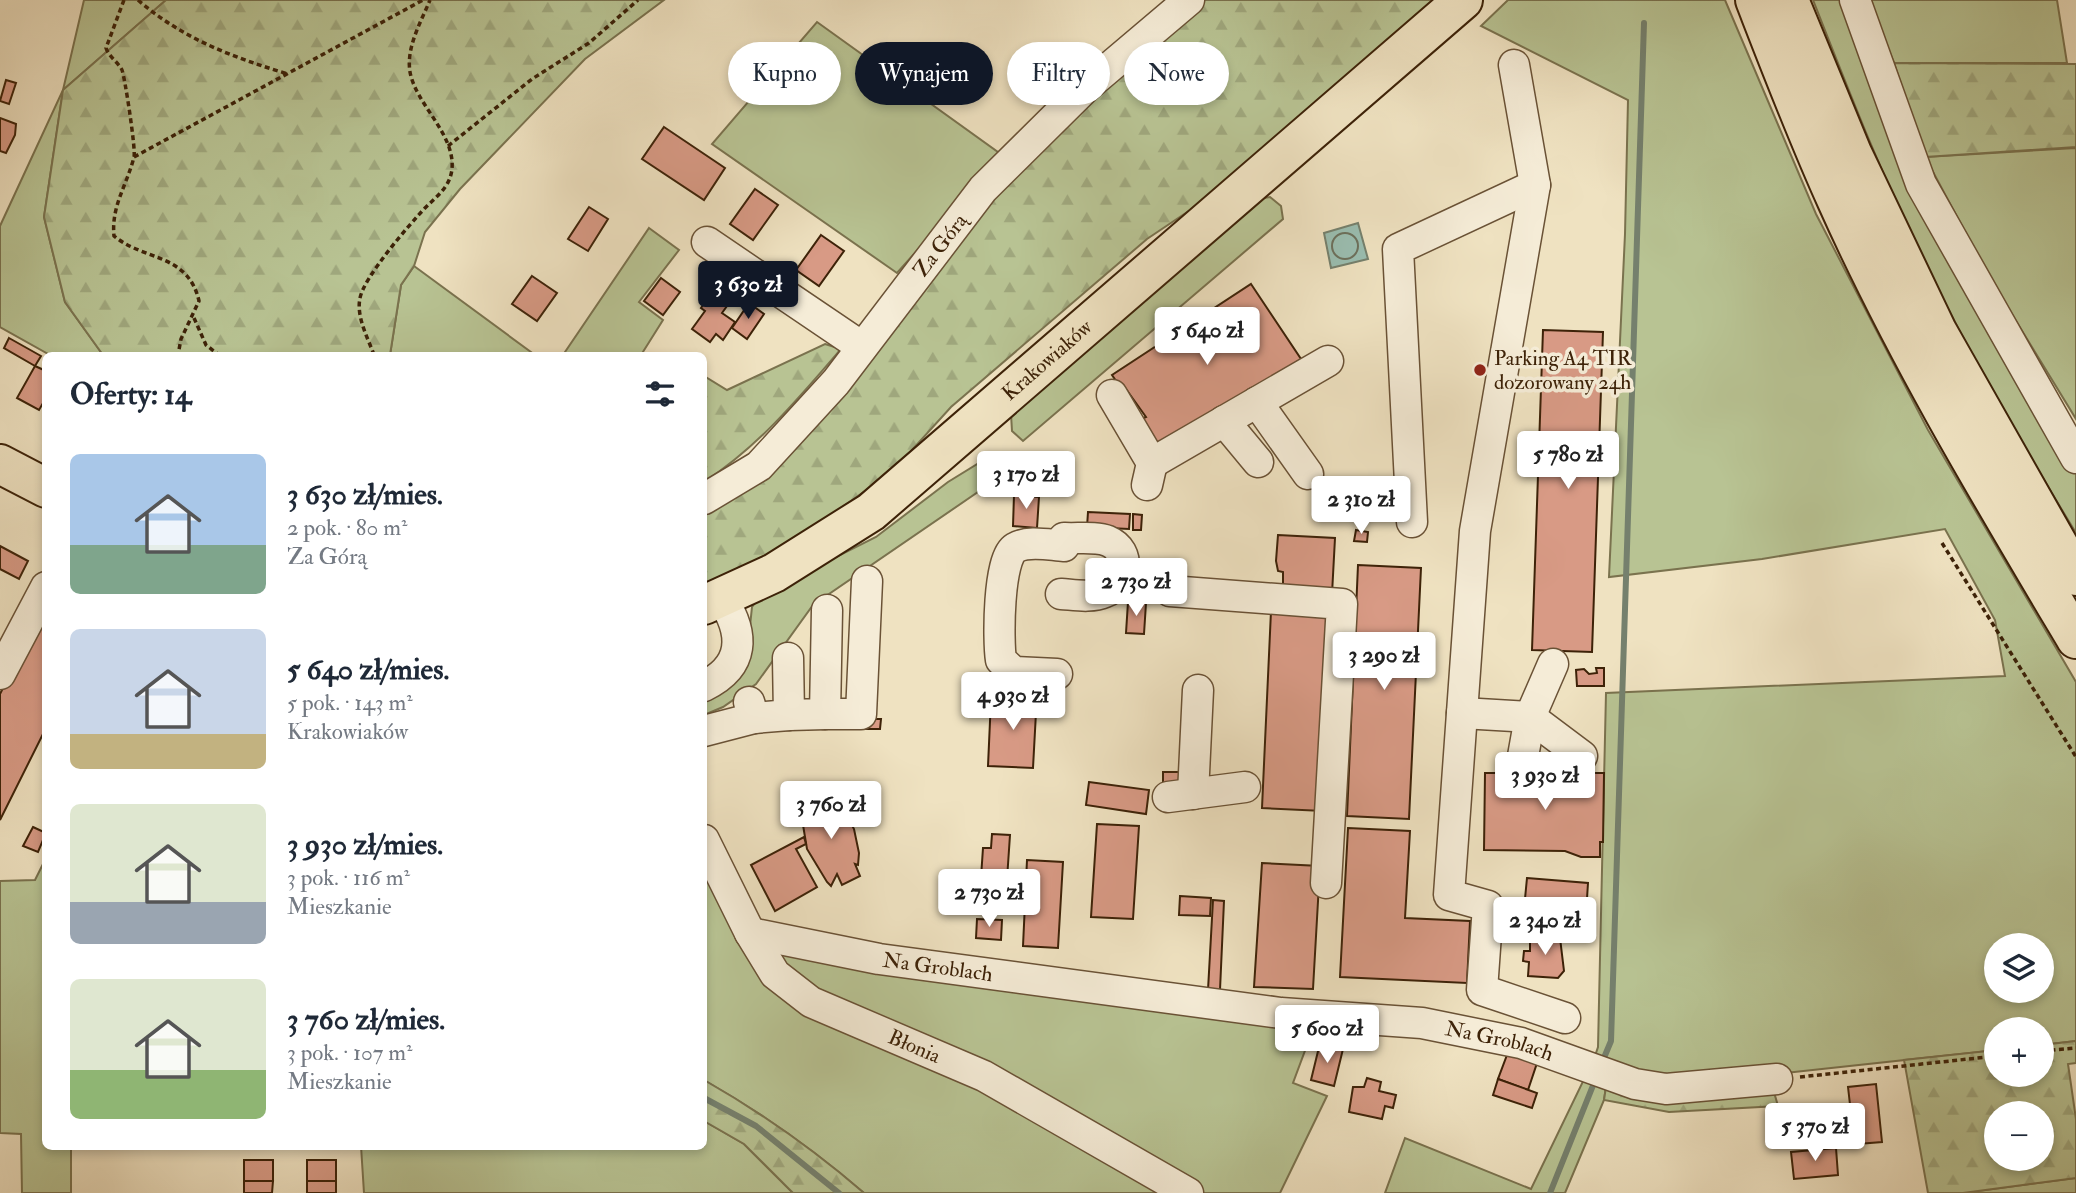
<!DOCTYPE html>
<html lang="pl">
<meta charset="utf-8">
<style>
:root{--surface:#fff;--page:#f2f2f3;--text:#1f2937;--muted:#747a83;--accent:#111827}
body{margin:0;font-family:"IM FELL Double Pica",serif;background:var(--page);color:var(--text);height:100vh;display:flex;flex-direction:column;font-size:26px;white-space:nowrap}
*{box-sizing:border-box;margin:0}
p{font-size:23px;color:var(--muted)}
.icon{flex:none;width:38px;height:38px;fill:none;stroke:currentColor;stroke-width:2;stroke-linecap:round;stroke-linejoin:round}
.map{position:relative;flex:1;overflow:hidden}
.panel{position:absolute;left:42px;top:352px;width:665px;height:798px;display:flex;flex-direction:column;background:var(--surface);border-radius:10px;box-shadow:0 4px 10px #0003}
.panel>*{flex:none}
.banner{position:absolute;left:728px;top:42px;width:665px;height:63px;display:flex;gap:14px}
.controls{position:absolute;left:1984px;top:933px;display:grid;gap:14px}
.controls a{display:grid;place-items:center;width:70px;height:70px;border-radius:50%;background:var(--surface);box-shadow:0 4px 10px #0003;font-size:35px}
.price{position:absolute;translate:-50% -60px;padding:0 16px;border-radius:7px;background:#fff;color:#222;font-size:23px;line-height:46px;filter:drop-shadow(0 2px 4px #0008)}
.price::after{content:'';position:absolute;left:50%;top:42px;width:21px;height:16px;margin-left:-10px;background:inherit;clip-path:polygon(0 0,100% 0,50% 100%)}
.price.active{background:var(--accent);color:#fff}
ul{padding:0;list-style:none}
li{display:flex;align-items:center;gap:21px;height:175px;padding:0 28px}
li span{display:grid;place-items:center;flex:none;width:196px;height:140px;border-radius:10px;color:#555}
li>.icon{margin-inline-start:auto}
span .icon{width:84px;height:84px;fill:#fffc;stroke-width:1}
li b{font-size:30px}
h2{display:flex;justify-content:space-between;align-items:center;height:84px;padding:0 28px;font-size:30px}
.chip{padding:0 24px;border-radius:32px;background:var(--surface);box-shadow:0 4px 10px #0003;font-size:24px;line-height:63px}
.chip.active{background:var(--accent);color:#fff}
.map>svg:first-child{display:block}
.green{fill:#b8c393;stroke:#7a724e;stroke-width:2;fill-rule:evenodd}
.forest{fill:url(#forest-firs);stroke:#7a724e;stroke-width:2;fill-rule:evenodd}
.water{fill:#9abeb1;stroke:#75806d;stroke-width:2}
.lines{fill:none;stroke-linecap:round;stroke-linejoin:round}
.shore{stroke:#6c705c;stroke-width:2}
.stream{stroke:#75806d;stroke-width:6}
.building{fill:#d89a85;stroke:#3d2208;stroke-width:2}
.minor-casing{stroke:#6a5236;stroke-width:33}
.major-casing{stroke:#3d2208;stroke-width:42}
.highway-casing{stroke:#3d2208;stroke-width:42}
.path{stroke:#3d2208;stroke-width:3.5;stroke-dasharray:5 3.5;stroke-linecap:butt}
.minor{stroke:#f5ecd7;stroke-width:30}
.major{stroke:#efe2c1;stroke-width:38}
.highway{stroke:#efe2c1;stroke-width:38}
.poi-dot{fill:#8f2418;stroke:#f5ecd7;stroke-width:2.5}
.labels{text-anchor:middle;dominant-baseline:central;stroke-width:7;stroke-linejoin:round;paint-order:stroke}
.street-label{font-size:21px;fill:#3d2208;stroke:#f5ecd7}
.poi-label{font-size:21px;fill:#3d2208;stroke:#f5ecd7;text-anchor:start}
</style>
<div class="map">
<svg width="2076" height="1193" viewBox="0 0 2076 1193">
<defs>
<pattern id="forest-firs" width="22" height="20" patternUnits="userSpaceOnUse" patternTransform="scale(1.75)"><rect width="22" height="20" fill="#b8c393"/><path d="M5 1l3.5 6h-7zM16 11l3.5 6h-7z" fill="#9fa77d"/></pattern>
</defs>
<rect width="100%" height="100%" fill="#efe2c1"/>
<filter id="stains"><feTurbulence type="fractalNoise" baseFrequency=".00286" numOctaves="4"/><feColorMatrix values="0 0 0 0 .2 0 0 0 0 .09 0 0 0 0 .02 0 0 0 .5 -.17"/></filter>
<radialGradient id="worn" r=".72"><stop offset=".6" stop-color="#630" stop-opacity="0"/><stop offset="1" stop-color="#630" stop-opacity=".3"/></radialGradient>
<g class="green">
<path d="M84,0H166L63,90L44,217L65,302L103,355H50L0,327V226L63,90Z"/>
<path d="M1508,0H1725L1816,214L1928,430L2076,682V1041L2042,1045V1029H1997V1050L1685,1084L1593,1062L1598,1047L1606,693L2005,676L1995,620L1945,529L1762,559L1609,577L1625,234L1628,100L1481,26ZM1997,945H2042V990H1997Z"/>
<path d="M1813,0H1848L1998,338L2076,473V533C2021,443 1967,350 1921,255C1880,172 1847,86 1813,0Z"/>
<path d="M1868,0H2057L2067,63H1894Z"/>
<path d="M817,22L1002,155L897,273L712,144Z"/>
<path d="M2076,148V419L1991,280L1925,157Z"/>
<path d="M1270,197L1281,206L1283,219L1023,441L1012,431L1011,414L1258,199Z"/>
<path d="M649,228L679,250L639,302L663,320L641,355H563Z"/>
<path d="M414,266L535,355H390L401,285Z"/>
<path d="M992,455L1043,481L1041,487L994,481L813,605L756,684L723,707L704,715V695L747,655L752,607L761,595L876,537L948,482Z"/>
<path d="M45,860L46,1146H71V1193H22L21,1134L0,1133V881L35,880Z"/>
<path d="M704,868L761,974L979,1086L1164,1193H864C813,1149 762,1113 704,1080Z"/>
<path d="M769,945L1316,1021L1293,1083L1327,1096L1280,1193H1199L821,996L783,965Z"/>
<path d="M1588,1071L1607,1080L1604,1100L1565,1193H1385L1405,1138L1531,1189Z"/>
<path d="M704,1121L744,1144L793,1193H364L361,1146H704Z"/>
<path d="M2076,1178V1193H1963Z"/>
</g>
<g class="forest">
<path d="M166,0H664L585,59L460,189L425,232L414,266L401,285L390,355H103L65,302L44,217L63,90Z"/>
<path d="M1198,0H1435L1223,188L1147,239L951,407L892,472L780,551L704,587V508L1000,186Z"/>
<path d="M1894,63L2076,64V147L1925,157Z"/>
<path d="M825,344L841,349C799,398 758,447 704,482V376L727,390Z"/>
<path d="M2076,1041V1063L2068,1064L2076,1119V1178L1963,1193H1928L1904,1060L1997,1050V1074H2042V1045ZM2042,1113V1158H1997V1113Z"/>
<path d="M704,1080C762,1113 813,1149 864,1193H793L744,1144L704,1121Z"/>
<path d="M1607,1080L1772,1085L1778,1106L1669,1112L1604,1100Z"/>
</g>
<path class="water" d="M1358,223L1368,259L1331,268L1324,233Z"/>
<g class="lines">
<circle class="shore" cx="1345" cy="246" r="13"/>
<g class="stream">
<path d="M1601,1065L1611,1041L1644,23"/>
<path d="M704,1098L756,1126L839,1193"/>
<path d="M1550,1193L1596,1078"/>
</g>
</g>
<g class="building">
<path d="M6,80L16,83L9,104L0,101Z"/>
<path d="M0,118L16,124L15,135L6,153L0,151Z"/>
<path d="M664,127L725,168L704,200L642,159Z"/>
<path d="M755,189L778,205L753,240L730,224Z"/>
<path d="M589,207L608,219L588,251L568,239Z"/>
<path d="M821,235L844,251L819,286L796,270Z"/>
<path d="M532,276L557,293L537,321L512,304Z"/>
<path d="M661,278L680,292L663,315L644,301Z"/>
<path d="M1251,284L1301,359L1162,450L1141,419L1146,417L1126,389L1123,391L1112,375Z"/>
<path d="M711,294L727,306L722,313L735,322L723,340L716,334L710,342L692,329L705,311L701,308Z"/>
<path d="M749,303L764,314L747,339L732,328Z"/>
<path d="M1543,330L1603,332L1592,652L1532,650Z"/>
<path d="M9,338L41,356L35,366L4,348Z"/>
<path d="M35,366L46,371V398L39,410L17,398Z"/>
<path d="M1014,495L1039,497L1037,528L1013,526Z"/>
<path d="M1088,512L1130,514L1129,529L1087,527Z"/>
<path d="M1133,514L1142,515L1141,530H1133Z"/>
<path d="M1356,530L1368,532L1367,542L1354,541Z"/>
<path d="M1278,535L1335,538L1332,594L1283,591V572L1278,571L1276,561Z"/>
<path d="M0,546L28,561L19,579L0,569Z"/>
<path d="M1358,565L1421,568L1409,819L1347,816Z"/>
<path d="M1128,602L1146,603L1144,634L1126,633Z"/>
<path d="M46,603V728L0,820V694Z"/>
<path d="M1271,611L1332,613L1323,811L1262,808Z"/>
<path d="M1596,668H1604V686H1577L1576,670L1584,669L1589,674L1597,673Z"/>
<path d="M1021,693L1037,694L1033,768L988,766L991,699L1021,702Z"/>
<path d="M862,719H881L880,729H862Z"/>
<path d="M1163,772H1182L1180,785H1163Z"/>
<path d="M1485,773H1604L1603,842H1600V857H1581L1565,851L1484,850Z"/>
<path d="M1089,782L1149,790L1146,814L1086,805Z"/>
<path d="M819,795L826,808L839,801L854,829L859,853L858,865L855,864L860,876L842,885L837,874L831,886L827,882L807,849L803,825L806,813L801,804Z"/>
<path d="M1097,824L1139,826L1133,919L1091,917Z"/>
<path d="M33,827L46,833L38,852L23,846Z"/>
<path d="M1348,828L1410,831L1405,918L1470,921L1467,983L1340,977Z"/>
<path d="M992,834L1010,835L1005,909L979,907L983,848H991Z"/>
<path d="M804,837L806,844L796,849L817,887L775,911L751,865Z"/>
<path d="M1027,860L1063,862L1058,948L1023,946Z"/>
<path d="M1262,863L1320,866L1313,989L1254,987Z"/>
<path d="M1527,878L1588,883L1586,914L1524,909Z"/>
<path d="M1180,896L1211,898L1210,916L1179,915Z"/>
<path d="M1213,900L1224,901L1220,990H1208Z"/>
<path d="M977,919L1002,920L1001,940L976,938Z"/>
<path d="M1530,936L1560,938L1564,971L1558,978L1528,976L1529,962L1523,961L1524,951H1530Z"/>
<path d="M1321,1035L1345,1040L1343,1049L1320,1043Z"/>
<path d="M1320,1043L1343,1049L1334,1086L1311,1080Z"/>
<path d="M1510,1047L1539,1057L1528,1090L1498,1079Z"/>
<path d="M1367,1078L1381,1082L1379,1091L1396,1095L1393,1108L1385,1106L1382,1119L1349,1112L1353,1087H1364Z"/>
<path d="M1498,1079L1537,1093L1532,1108L1493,1095Z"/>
<path d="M1876,1084L1882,1142L1845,1145L1842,1123L1852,1122L1848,1087Z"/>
<path d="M1836,1148L1838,1175L1794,1179L1791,1152Z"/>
<rect x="244" y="1160" width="29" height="21"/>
<rect x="307" y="1160" width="29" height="21"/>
<path d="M244,1181H273L272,1193H244Z"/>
<rect x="307" y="1181" width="29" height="12"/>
</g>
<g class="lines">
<defs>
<g id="minor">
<path d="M1855,0L1921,184L2076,458"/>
<path d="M1514,65L1535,185L1475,531L1449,895L1488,906L1482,990L1565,1018"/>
<path d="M707,242L862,347"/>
<path d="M1112,395L1152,463L1147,485"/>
<path d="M1257,402L1308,474"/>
<path d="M1224,421L1258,462"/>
<path d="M1152,463L1328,361"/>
<path id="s1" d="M704,499L759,466L836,382L983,189L1085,88L1189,0"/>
<path d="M1412,522L1398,249L1535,185"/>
<path d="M1170,591L1342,604L1326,883"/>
<path d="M1061,594C1076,595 1091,598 1105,592C1127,584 1132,551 1108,541C1095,536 1077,539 1064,538"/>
<path d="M0,674L46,587"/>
<path d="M1057,674L1014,672L1001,660C998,641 998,558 1015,548C1028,540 1049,545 1064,546"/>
<path d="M704,686C745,666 745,634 722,599"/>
<path d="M1462,713L1530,717L1582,756"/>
<path d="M825,714H861L867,581"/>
<path d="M789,715L825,714L827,610"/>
<path d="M754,718L789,715L788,658"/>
<path d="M704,731L754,718L749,702"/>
<path d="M1522,762L1530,717L1553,664"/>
<path d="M1193,794L1198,690"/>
<path d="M1168,797L1245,787"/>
<path id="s2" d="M704,840L750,933L775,974L811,1002L984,1076L1188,1193"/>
<path id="s3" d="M750,933L879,959L1281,1013L1422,1023L1521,1043L1635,1084L1666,1089L1777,1079"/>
</g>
<g id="major">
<path d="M0,464L46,488"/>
<path id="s4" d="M704,605L774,573L871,512L1463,0"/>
</g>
<g id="highway">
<path d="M1755,0C1781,67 1807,135 1837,201C1905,353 1991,496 2076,639"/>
<path d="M1789,0L1852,153L1937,331L2076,576"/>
</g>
</defs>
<use href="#minor" class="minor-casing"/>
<use href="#major" class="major-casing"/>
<use href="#highway" class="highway-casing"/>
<g class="path">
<path d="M124,0L106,48C109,57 118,62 122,70C125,78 136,150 134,157C127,185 111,206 114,236C144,261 188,253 199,301L181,339L178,355"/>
<path d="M138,0C183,39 232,57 288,74"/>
<path d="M448,146L532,79L589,43L638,0"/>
<path d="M134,157L423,0"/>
<path d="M194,318L206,345L219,355"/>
<path d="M374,355C368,338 356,317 360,298C364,277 409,225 425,208C437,196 450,187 452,169C455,133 416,105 410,72C406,47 421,22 430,0"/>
<path d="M1942,543L2076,757"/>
<path d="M2042,1051L2076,1048"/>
<path d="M1800,1077L1997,1056"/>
</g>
<use href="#minor" class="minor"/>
<use href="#major" class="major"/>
<use href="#highway" class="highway"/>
</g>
<circle class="poi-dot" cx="1480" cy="370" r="7"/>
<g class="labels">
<g class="street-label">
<text stroke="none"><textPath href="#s1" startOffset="350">Za Górą</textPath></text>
<text stroke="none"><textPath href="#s4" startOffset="424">Krakowiaków</textPath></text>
<text stroke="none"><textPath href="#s3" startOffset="191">Na Groblach</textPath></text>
<text stroke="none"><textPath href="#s3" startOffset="758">Na Groblach</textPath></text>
<text stroke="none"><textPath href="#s2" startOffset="310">Błonia</textPath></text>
</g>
<g class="poi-label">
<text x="1494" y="358">Parking A4 TIR<tspan x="1494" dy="24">dozorowany 24h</tspan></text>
</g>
</g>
<rect width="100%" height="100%" filter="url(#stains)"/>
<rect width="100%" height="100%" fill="url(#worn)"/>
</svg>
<div class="controls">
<a><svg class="icon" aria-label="layers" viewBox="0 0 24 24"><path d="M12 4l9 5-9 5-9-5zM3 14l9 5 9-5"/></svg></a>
<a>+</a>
<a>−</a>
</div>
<b class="price active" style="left:748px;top:321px">3 630 zł</b>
<b class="price" style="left:1207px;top:367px">5 640 zł</b>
<b class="price" style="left:1568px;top:491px">5 780 zł</b>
<b class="price" style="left:1026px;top:511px">3 170 zł</b>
<b class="price" style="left:1361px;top:536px">2 310 zł</b>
<b class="price" style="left:1136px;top:618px">2 730 zł</b>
<b class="price" style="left:1384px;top:692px">3 290 zł</b>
<b class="price" style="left:1013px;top:732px">4 930 zł</b>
<b class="price" style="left:1545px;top:812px">3 930 zł</b>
<b class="price" style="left:831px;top:841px">3 760 zł</b>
<b class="price" style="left:989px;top:929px">2 730 zł</b>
<b class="price" style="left:1545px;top:957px">2 340 zł</b>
<b class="price" style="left:1327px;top:1065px">5 600 zł</b>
<b class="price" style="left:1815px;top:1163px">5 370 zł</b>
<div class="banner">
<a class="chip">Kupno</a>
<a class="chip active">Wynajem</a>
<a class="chip">Filtry</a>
<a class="chip">Nowe</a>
</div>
<section class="panel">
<h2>Oferty: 14<svg class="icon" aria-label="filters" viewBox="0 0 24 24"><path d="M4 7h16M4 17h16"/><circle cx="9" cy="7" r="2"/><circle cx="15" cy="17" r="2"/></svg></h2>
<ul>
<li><span style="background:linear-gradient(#a9c7e8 65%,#7fa58c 0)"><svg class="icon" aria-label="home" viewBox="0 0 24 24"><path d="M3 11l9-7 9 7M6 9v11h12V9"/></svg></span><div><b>3 630 zł/mies.</b><p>2 pok. · 80 m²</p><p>Za Górą</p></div></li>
<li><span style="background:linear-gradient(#c9d6e8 75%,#c2b280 0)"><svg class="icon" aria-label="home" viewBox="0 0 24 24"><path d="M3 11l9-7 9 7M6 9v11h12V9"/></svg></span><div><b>5 640 zł/mies.</b><p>5 pok. · 143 m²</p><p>Krakowiaków</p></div></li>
<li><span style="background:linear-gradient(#dfe7d0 70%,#9aa5b1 0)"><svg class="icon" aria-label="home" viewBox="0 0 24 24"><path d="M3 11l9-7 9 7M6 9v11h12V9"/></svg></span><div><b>3 930 zł/mies.</b><p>3 pok. · 116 m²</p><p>Mieszkanie</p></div></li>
<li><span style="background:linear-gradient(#dfe7d0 65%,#8fb573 0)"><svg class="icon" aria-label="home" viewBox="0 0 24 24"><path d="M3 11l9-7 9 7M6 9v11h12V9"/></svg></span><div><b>3 760 zł/mies.</b><p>3 pok. · 107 m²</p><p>Mieszkanie</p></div></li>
</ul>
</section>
</div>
